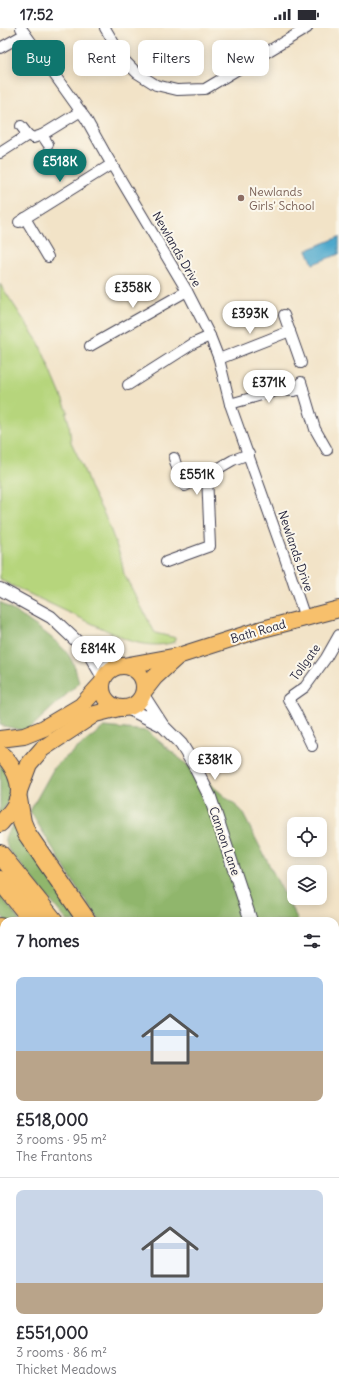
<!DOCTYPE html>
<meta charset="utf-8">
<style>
:root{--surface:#fff;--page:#f7f7f7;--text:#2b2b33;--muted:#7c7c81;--line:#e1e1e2;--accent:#0f766e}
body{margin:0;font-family:Delius,sans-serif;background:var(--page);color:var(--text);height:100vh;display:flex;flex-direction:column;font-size:15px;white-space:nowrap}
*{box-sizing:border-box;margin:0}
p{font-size:13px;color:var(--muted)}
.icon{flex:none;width:22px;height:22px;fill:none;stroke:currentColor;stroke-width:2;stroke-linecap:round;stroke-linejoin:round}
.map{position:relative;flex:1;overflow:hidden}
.side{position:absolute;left:0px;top:889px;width:339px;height:480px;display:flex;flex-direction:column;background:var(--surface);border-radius:12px 12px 0 0;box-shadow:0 2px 10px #0003}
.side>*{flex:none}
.top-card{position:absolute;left:12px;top:12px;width:315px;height:36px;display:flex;gap:8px}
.buttons{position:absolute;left:287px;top:789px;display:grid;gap:8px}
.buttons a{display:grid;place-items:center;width:40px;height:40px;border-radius:8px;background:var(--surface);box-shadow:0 2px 10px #0003;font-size:20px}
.price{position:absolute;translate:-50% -34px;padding:0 9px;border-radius:14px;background:#fff;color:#222;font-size:13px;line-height:26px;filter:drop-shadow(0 1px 2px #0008)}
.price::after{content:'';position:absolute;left:50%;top:24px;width:12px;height:9px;margin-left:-6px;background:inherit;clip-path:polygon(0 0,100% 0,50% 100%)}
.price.current{background:var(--accent);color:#fff}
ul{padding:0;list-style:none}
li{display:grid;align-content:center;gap:8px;height:212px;padding:0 16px}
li+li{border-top:1px solid var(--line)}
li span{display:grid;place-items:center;height:124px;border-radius:8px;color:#555}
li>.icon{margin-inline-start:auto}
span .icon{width:72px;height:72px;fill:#fffc;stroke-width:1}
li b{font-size:17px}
h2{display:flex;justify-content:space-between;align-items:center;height:48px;padding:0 16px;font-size:17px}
.chip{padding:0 14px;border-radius:8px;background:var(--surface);box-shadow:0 2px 10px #0003;font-size:14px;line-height:36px}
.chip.current{background:var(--accent);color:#fff}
.status{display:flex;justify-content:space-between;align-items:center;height:28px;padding:0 20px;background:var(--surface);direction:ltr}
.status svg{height:11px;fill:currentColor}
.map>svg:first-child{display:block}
.green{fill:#b6d57c;stroke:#6c7c5c}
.forest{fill:#90b66c;stroke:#596c54}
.water{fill:#4ea8cc;stroke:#386584}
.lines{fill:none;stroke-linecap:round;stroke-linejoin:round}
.minor-casing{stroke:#413f50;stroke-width:12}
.tertiary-casing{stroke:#413f50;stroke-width:14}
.primary-casing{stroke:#413f50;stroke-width:18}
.motorway-casing{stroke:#413f50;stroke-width:20}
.minor{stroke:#fff;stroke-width:10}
.tertiary{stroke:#fff;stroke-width:12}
.primary{stroke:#f7c06c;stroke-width:16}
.motorway{stroke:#f7c06c;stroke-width:18}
.education-dot{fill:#8d6e63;stroke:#fbf7ec;stroke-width:1.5}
.labels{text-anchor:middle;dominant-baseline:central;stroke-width:4;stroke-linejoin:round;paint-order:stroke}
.education-label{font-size:12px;fill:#785e54;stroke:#fbf7ec;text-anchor:start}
.street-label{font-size:12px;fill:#22223b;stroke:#fbf7ec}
</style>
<div class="status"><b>17:52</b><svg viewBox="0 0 49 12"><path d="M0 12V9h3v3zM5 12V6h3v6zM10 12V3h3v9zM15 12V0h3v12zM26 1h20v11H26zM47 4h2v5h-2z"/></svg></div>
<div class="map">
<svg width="339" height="1369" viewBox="0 0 339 1369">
<rect width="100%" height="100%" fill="#fbf7ec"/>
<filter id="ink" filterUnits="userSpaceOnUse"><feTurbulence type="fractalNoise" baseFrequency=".025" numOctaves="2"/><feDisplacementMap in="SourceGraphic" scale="8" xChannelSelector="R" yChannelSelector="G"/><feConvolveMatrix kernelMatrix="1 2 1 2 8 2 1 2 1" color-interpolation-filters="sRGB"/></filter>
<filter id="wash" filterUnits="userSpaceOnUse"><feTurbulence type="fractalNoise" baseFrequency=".012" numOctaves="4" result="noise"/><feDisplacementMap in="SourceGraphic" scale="16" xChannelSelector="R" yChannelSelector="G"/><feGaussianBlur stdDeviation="0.9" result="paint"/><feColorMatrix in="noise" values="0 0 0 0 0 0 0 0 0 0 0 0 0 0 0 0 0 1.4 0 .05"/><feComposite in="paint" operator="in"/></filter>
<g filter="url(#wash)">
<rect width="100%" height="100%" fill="#f2e3c7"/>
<path class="green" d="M0,256L39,315L68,384L66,385L69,395L71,414L82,437L90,459L107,492L121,530L124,546L155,605L176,610L175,614C158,619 143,617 127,612L0,552Z"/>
<g class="forest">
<path d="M0,574C19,587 60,611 71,631C75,638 77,647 79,655L28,702L25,703L0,697Z"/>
<path d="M104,699L147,703L241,782L298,893H100L77,860L30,783L55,738Z"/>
<path d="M0,736L10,750L8,773L0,789Z"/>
<path d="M14,795L79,893H67L8,821L5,809Z"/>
<path d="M0,867L20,893H6L0,886Z"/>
<path d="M0,925L4,929V1365H28L21,1369H0Z"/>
<path d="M335,959L339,963V1174L335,1171Z"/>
</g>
<path class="water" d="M339,209V226L313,236L307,222Z"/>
</g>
<g filter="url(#ink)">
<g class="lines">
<defs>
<g id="minor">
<path d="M21,0L86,91L105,125L187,263L210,308L219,331L230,376L285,530L305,590"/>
<path d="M105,0L124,32L137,45L156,57L177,62L205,61L307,0"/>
<path d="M0,20L25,6"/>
<path d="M21,98L28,107L33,110L42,107L81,83"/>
<path d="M42,107L48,116"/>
<path d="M0,125L28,107"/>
<path d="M25,190L48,229"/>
<path d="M19,194L112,136"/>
<path d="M284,287L301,335"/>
<path d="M90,318L187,263"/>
<path d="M219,331L290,303"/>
<path d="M301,354L315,401L327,422"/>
<path d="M128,357L194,315L210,308"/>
<path d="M230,376L279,362L293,363L303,361"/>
<path d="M174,430L179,446L185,458L207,447"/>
<path d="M166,534L210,518L207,447L233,432L249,426"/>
<path d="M312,718L295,683L288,671L305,659L326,630L339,607"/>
<path d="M335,932L339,929"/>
<path d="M335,1122H339"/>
<path d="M335,1299H339"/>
<path d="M28,1369L35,1365"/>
</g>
<g id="tertiary">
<path d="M0,561L51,589L88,624L104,651"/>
<path d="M88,624L118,639"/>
<path d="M143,667L163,698L181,716L194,737L210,769L251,893"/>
<path d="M127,680L163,698"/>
<path d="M312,1365L313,1369"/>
</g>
<g id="primary">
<circle cx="123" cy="659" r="21"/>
<path d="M123,638L178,628L259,602L339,581"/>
<path d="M144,663L155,649L178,628"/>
<path d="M0,711L24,708L44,700L81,678L102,655"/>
<path d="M0,725C12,735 22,754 18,770C15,780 6,789 0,796"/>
<path d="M19,763L29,736L42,721L95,686L119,680"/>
</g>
<g id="motorway">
<path d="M18,771L22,794L27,806L87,893"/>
<path d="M0,826L54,893"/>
<path d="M0,852L33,893"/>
<path d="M0,899L4,903"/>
<path d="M335,1192L339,1195"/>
<path d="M335,1212L339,1215"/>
</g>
</defs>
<use href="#minor" class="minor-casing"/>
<use href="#tertiary" class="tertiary-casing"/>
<use href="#primary" class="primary-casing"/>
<use href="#motorway" class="motorway-casing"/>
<use href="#minor" class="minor"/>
<use href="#tertiary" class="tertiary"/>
<use href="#primary" class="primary"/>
<use href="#motorway" class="motorway"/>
</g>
</g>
<circle class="education-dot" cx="241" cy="170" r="4"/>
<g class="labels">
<g class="education-label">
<text x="249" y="163">Newlands<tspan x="249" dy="14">Girls' School</tspan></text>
</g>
<g class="street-label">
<text transform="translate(177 221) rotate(60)">Newlands Drive</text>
<text transform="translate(296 523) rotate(71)">Newlands Drive</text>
<text transform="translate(258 603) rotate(-16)">Bath Road</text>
<text transform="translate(305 634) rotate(-54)">Tollgate</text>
<text transform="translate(225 813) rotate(71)">Cannon Lane</text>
</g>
</g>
</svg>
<div class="buttons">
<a><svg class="icon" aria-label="locate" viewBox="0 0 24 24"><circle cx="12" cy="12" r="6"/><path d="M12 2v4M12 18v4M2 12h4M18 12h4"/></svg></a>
<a><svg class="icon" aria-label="layers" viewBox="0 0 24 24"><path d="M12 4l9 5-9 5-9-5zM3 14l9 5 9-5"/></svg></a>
</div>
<b class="price current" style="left:60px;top:155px">£518K</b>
<b class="price" style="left:133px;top:281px">£358K</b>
<b class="price" style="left:250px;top:307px">£393K</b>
<b class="price" style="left:269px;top:376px">£371K</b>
<b class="price" style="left:197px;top:468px">£551K</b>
<b class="price" style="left:98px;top:642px">£814K</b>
<b class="price" style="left:215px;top:753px">£381K</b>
<div class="top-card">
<a class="chip current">Buy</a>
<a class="chip">Rent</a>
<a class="chip">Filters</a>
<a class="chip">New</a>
</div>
<section class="side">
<h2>7 homes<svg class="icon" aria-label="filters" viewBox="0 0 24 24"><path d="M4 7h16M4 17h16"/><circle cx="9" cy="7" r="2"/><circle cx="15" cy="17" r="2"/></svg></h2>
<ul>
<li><span style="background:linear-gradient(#a9c7e8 60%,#b9a48a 0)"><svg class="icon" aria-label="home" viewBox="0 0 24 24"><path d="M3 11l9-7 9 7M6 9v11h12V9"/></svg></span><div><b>£518,000</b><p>3 rooms · 95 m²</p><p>The Frantons</p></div></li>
<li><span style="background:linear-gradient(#c9d6e8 75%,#b9a48a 0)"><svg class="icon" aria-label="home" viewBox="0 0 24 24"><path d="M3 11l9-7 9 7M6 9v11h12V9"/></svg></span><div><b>£551,000</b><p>3 rooms · 86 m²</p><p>Thicket Meadows</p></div></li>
</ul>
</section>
</div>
